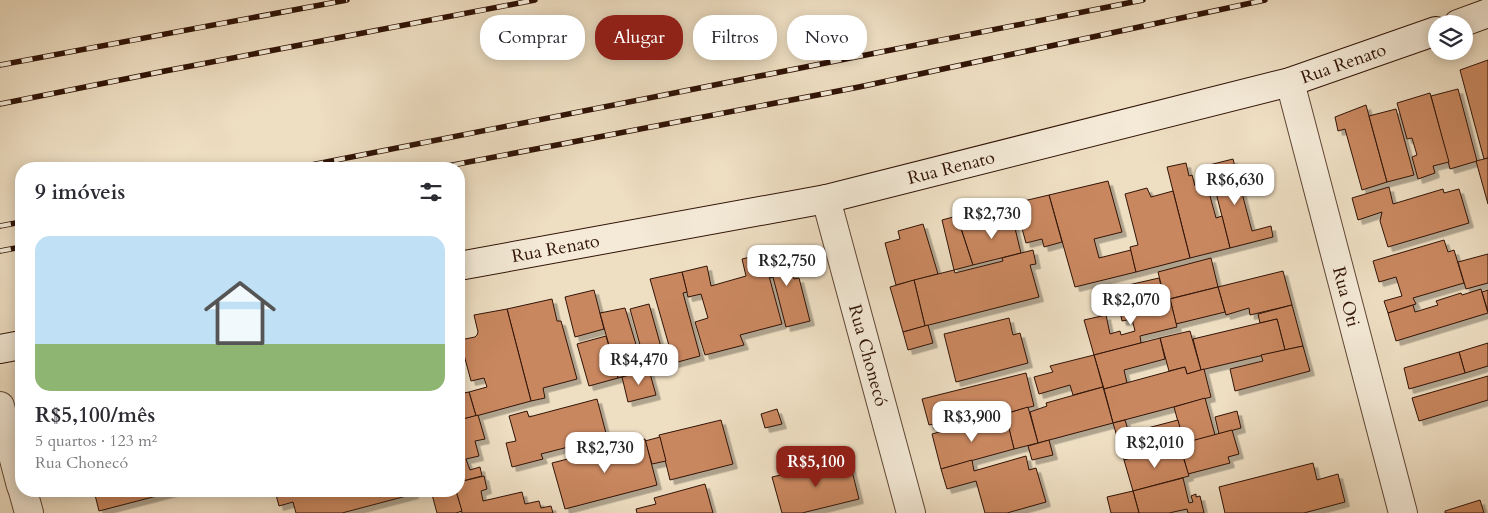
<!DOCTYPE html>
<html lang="pt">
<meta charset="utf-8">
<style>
:root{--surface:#fff;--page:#f2f2f3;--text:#2b2b33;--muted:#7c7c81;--accent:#8f2418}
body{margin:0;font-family:Cardo,serif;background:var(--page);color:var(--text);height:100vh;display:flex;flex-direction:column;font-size:19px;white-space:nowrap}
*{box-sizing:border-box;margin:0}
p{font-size:16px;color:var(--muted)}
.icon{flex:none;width:28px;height:28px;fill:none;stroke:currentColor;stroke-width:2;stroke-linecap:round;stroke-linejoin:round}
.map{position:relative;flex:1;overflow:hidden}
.details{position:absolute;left:15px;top:162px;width:450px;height:335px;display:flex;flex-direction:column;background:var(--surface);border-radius:20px;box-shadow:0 2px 12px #0003}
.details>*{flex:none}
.banner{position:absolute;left:480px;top:15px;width:475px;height:45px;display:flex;gap:10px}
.fabs{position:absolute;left:1428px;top:15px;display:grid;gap:10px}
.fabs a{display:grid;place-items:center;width:45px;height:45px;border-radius:50%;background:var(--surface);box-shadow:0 2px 12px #0003;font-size:25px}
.price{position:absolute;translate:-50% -42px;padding:0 11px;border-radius:10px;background:#fff;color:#222;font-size:16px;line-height:32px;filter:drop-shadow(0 1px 2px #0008)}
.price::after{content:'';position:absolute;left:50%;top:30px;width:15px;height:11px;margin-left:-8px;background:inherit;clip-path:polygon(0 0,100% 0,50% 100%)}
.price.active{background:var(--accent);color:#fff}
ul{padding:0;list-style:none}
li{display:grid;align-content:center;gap:10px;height:265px;padding:0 20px}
li span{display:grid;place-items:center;height:155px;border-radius:15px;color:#555}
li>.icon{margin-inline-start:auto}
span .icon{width:90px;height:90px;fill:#fffc;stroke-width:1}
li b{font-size:21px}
h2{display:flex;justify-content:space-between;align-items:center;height:60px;padding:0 20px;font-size:21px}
.pill{padding:0 18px;border-radius:20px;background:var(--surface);box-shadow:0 2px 12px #0003;font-size:18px;line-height:45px}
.pill.active{background:var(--accent);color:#fff}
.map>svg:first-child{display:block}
.building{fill:#c9875e;stroke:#301306;filter:url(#shadow)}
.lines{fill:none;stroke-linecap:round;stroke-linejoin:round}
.street-casing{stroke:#604635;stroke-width:30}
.secondary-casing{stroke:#301306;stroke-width:30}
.street{stroke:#f4ead7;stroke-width:28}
.secondary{stroke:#f4ead7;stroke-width:28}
.rail-casing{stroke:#301306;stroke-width:5.5}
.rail{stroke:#f4ead7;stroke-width:4;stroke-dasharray:11;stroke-linecap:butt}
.labels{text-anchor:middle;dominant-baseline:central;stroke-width:4;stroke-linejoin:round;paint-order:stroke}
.street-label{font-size:18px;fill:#301306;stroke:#f4ead7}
</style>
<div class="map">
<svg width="1488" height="513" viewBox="0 0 1488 513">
<defs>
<filter id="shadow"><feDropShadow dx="4.5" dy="4.5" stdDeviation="0" flood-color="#0004"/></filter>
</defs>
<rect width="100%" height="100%" fill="#eedec2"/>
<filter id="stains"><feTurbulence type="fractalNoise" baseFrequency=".004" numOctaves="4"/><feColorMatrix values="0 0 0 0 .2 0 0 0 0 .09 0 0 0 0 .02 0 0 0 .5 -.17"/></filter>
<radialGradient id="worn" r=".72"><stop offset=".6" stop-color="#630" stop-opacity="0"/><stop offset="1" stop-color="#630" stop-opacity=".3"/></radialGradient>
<g class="building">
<path d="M1488,60V158L1484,159L1460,70Z"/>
<path d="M1458,89L1477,161L1450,169L1431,96Z"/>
<path d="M1430,93L1449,162L1433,166L1435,173L1418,179L1412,157L1417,155L1412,138L1407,139L1397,103Z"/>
<path d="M1366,105L1387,182L1362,190L1345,129L1338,131L1335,117Z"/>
<path d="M1396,109L1414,175L1387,182L1369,116Z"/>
<path d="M1488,158V204L1476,161Z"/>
<path d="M1233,159L1252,231L1271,226L1273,237L1230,248L1209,165Z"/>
<path d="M1186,163L1189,176L1192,175L1195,186L1213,182L1216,194L1210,196L1216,218L1222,216L1230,248L1190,258L1167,167Z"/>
<path d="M1108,181L1122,232L1094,239L1099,258L1131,250L1136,272L1075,287L1049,195Z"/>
<path d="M1389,187L1393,204L1443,189L1444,193L1459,189L1469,223L1388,247L1380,221L1382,212L1358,220L1352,198Z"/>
<path d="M1147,188L1151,197L1173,191L1190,258L1136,272L1130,247L1138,245L1125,194Z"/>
<path d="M1049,195L1062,242L1044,247L1042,239L1026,243L1015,203Z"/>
<path d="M957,216L973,265L954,270L942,220Z"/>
<path d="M1012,216L1021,253L973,265L961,228Z"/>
<path d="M923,224L938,274L896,285L885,243L900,239L898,231Z"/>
<path d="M1444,240L1448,252L1454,250L1464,283L1413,298L1416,304L1388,313L1384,301L1402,296L1396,277L1379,282L1373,261Z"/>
<path d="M790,248L795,268L792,269L794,279L799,278L810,321L786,327L773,277L770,278L763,254Z"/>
<path d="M1033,250L1036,264L1030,265L1039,297L925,326L914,280L954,270L955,273L1003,261L1002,258Z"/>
<path d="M763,254L782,324L740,335L744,345L705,355L695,322L708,318L701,294L688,297L682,272L707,266L711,286L746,276L742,259Z"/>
<path d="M1488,254V283L1466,289L1458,262Z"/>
<path d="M1211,258L1218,287L1165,300L1158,272Z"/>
<path d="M1283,271L1292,305L1250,315L1249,308L1226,315L1218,287Z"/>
<path d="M682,272L687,292L683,293L700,356L674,363L650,279Z"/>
<path d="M1159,278L1165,300L1130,309L1124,286Z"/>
<path d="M914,280L925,326L903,332L890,287Z"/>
<path d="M1218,287L1225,312L1176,324L1170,299Z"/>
<path d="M1481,289L1488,313L1396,341L1388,313L1413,305L1415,312L1438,305L1436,301L1461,293L1462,295Z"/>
<path d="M594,290L604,329L575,337L565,297Z"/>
<path d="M1488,290V312L1482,292Z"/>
<path d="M552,299L557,321H561L577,379L543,388L545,398L531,401L507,309Z"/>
<path d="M1170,299L1177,327L1140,336L1141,343L1094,355L1084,320L1106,315L1110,334L1120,331L1121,335L1135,331L1132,319L1122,321L1120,311Z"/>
<path d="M649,304L663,354L658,355L661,367L647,370L630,309Z"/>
<path d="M1292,305L1303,346L1285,350L1277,319L1260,323L1258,314Z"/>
<path d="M625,308L644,371L618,378L600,313Z"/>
<path d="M507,309L531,401L476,416L469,392L487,387L484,378L471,381L460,340L475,337L477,335L478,332L474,315Z"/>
<path d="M1009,318L1013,335L1020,333L1028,363L956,382L944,334Z"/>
<path d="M1277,319L1285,350L1201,370L1193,339Z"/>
<path d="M928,325L933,343L908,350L903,332Z"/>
<path d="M1190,331L1201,370L1187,374L1185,367L1169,371L1160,338Z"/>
<path d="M606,336L618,378L589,386L577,344Z"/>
<path d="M1160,338L1165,359L1124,370L1127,383L1104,389L1094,355Z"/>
<path d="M1488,343V366L1465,373L1459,352Z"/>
<path d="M1303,346L1310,371L1235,391L1230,369L1263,361L1261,355Z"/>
<path d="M1459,352L1465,373L1409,389L1404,368Z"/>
<path d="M1094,355L1103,387L1073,395L1070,385L1039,394L1034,377L1053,372L1050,366Z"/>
<path d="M1185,367L1187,374L1204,369L1211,397L1113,423L1104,389Z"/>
<path d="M649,370L656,395L628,402L622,377Z"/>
<path d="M1026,373L1034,406L981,420L980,417L961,422L959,418L929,425L922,399Z"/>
<path d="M1488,376V400L1419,421L1412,398Z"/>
<path d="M1103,387L1113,423L1038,443L1030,412L1047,406L1046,403Z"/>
<path d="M469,392L476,416L459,420V394Z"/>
<path d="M1205,398L1215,435L1184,444L1174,407Z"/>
<path d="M597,399L607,437L541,454L543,459L512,467L506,443L516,441L509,416L527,411L529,417Z"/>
<path d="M1028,407L1038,443L1014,449L1005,414Z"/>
<path d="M777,409L782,424L765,428L761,414Z"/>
<path d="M1237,411L1241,428L1219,434L1215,417Z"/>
<path d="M478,415L485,439L475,441L479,456L466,459L470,470L480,467L482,476L459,482V420Z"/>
<path d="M721,420L733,464L670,480L659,435Z"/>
<path d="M1007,420L1014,449L941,469L932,434L968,424L969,430Z"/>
<path d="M1125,420L1129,433L1140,430L1146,454L1124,460L1113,423Z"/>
<path d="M1178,420L1184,444L1146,454L1140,430Z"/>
<path d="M1232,430L1239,454L1228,457L1230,463L1188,474L1180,444Z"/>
<path d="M660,437L666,461L652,464L645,441Z"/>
<path d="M645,439L657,485L565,509L552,463Z"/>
<path d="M1049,440L1053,455L1032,460L1028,446Z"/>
<path d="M1181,450L1189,476L1133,491L1124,460L1156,451L1157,458Z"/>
<path d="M1026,456L1029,470L1036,468L1046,502L1007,513H985L976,481L947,489L941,469L972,460L974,471Z"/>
<path d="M849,459L859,499L802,513H782L772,477Z"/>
<path d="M1313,463L1317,480L1338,474L1345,502L1304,513H1225L1219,487Z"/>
<path d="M484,476L487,489L481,491L483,501L522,492L525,504L539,501L541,508L551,506L553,513H462L456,491H459V482Z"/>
<path d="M1183,478L1189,503L1193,502L1191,496L1196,494V497L1200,496L1204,513H1188L1187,509L1169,513H1139L1133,491Z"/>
<path d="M705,484L713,513H637L636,509L656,504L654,498Z"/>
<path d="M94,491H176L99,511Z"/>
<path d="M275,491H413L414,494L342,513H296L293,502L279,506Z"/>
<path d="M431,491H456L462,511L456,513H437Z"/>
<path d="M1133,491L1139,513H1111L1107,497Z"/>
<path d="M1480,500L1484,513H1445V511Z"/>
</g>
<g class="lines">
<defs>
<g id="street">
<path id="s1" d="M1290,82L1403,513"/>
<path id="s2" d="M826,199L911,513"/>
<path d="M0,406L21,486"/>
<path d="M23,491L29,513"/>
</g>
<g id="secondary">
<path d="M1458,24L1488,13"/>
<path id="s3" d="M459,266L826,199L1290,82L1436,31"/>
<path d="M0,349L21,345"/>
</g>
</defs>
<use href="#street" class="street-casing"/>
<use href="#secondary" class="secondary-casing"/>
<use href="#street" class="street"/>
<use href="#secondary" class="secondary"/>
<defs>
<g id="rail">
<path d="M0,65L347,0"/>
<path d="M0,104L165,71L535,0"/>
<path d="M291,169L1143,0"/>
<path d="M432,169L859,87L1265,0"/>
<path d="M0,226L21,222"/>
<path d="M0,251L21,247"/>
</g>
</defs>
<use href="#rail" class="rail-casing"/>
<use href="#rail" class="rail"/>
</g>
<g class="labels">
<g class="street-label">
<text stroke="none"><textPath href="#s3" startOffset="908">Rua Renato</textPath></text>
<text stroke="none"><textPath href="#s3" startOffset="502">Rua Renato</textPath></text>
<text stroke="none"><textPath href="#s3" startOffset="98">Rua Renato</textPath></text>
<text stroke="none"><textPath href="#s1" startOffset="222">Rua Oti</textPath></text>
<text stroke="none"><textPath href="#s2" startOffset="162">Rua Chonecó</textPath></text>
</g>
</g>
<rect width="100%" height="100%" filter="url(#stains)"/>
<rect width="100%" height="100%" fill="url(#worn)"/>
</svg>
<div class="fabs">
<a><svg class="icon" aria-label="layers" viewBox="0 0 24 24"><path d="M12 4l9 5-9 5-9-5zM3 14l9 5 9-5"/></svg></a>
</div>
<b class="price" style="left:1235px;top:206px">R$6,630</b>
<b class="price" style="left:992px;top:240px">R$2,730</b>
<b class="price" style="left:787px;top:287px">R$2,750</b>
<b class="price" style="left:1131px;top:326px">R$2,070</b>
<b class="price" style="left:639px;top:386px">R$4,470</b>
<b class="price" style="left:972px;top:443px">R$3,900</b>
<b class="price" style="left:1155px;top:469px">R$2,010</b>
<b class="price" style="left:605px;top:474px">R$2,730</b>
<b class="price active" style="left:816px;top:488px">R$5,100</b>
<div class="banner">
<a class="pill">Comprar</a>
<a class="pill active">Alugar</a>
<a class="pill">Filtros</a>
<a class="pill">Novo</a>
</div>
<section class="details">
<h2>9 imóveis<svg class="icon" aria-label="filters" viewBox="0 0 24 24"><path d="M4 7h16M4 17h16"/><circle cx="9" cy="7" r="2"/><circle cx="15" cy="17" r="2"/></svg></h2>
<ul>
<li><span style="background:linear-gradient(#bfe0f5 70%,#8fb573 0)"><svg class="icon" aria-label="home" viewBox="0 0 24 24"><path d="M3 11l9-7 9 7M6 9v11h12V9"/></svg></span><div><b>R$5,100/mês</b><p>5 quartos · 123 m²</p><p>Rua Chonecó</p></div></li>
</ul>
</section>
</div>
